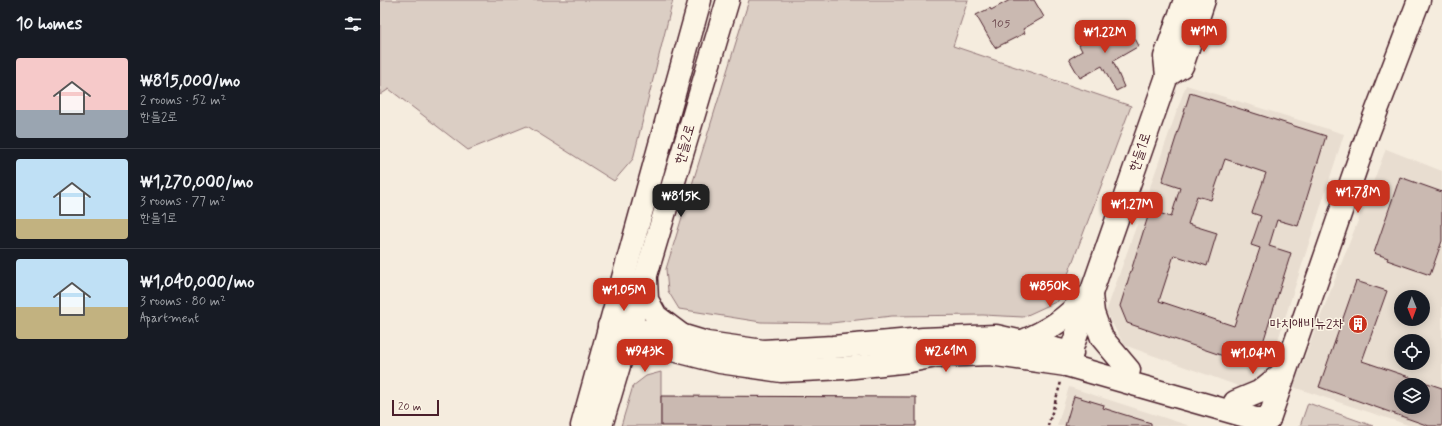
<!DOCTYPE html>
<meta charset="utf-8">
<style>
:root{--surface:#171b24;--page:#242831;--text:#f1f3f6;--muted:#9ea1a6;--line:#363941;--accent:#c8321e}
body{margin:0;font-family:Mynerve,"Poor Story",sans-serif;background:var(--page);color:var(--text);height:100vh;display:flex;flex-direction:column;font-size:15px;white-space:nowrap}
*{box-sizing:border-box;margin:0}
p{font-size:13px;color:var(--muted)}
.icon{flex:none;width:22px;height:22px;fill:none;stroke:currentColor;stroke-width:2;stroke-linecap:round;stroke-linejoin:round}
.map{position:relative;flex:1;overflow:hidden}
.sheet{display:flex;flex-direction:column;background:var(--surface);width:380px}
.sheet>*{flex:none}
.needle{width:26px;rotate:179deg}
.buttons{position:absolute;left:1014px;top:290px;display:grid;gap:8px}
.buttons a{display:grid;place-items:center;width:36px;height:36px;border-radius:50%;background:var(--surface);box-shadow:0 2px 10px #0003;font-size:20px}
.scale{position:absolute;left:12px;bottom:10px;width:47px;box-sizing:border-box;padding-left:4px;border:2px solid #4a1f2b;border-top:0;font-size:11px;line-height:14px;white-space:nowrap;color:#4a1f2b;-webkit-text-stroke:3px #fcf5e5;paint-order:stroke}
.price{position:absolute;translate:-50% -34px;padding:0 9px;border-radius:8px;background:var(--accent);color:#fff;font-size:13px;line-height:26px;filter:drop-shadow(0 1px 2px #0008)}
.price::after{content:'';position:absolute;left:50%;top:24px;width:12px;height:9px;margin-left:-6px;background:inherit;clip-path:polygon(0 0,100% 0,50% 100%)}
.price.active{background:#222;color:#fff}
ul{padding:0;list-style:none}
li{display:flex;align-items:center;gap:12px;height:100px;padding:0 16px}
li+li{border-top:1px solid var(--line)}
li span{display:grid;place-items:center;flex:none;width:112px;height:80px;border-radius:4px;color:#555}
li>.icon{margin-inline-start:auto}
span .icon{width:48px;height:48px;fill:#fffc;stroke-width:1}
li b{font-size:17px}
h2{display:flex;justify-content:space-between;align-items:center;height:48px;padding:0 16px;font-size:17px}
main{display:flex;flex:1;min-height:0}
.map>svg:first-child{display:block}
.built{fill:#e8ddd0;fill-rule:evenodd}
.green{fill:#dbcec4;stroke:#927678}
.building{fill:#cab9b1;stroke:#4a1f2b;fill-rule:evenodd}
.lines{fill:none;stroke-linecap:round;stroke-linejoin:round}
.tertiary-casing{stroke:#4a1f2b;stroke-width:25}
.path{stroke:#4a1f2b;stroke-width:2.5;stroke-dasharray:3 3;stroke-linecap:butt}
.tertiary{stroke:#fcf5e5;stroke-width:22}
.labels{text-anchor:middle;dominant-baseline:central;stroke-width:3;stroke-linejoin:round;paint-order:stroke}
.number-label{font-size:12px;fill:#6a464c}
.street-label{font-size:14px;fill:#4a1f2b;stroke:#fcf5e5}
.poi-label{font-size:14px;fill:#4a1f2b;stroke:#fcf5e5;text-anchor:end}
</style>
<main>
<section class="sheet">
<h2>10 homes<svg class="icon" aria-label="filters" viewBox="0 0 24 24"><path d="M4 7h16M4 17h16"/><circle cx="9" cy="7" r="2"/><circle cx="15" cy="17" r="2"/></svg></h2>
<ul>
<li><span style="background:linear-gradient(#f6c9c9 65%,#9aa5b1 0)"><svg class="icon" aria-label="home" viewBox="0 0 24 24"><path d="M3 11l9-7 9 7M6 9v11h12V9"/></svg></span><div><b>₩815,000/mo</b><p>2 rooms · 52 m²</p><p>한들2로</p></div></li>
<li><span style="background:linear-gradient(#bfe0f5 75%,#c2b280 0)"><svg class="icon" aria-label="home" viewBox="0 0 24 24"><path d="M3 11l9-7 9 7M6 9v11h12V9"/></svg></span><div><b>₩1,270,000/mo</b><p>3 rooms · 77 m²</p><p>한들1로</p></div></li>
<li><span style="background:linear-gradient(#bfe0f5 60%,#c2b280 0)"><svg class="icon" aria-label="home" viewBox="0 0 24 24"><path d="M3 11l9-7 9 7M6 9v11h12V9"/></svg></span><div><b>₩1,040,000/mo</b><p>3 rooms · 80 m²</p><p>Apartment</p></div></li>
</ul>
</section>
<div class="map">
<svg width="1062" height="426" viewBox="0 0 1062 426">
<rect width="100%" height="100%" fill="#f5ecde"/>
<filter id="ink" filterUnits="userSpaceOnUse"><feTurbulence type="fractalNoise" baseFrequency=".025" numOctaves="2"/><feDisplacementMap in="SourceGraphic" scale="8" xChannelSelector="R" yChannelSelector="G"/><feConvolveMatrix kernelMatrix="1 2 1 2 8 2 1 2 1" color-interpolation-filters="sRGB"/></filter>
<g filter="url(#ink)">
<g class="built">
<path d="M806,85L964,134L888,371L864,388L744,345L726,312Z"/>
<path d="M1006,149L1062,171V426H1031L913,387ZM1021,297H1043V319H1021ZM1021,341H1043V363H1021ZM1021,385H1043V407H1021Z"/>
<path d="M689,387L810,426H677Z"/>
</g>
<g class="green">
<path d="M0,0H293L253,159L234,181L147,126L88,150L9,89L0,95Z"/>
<path d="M369,0H588L573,46L751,106L678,301L643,317L603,315L512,316L451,323L381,322L299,309L288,291L286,269Z"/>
<path d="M281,372V426H241L253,386L266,376Z"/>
<path d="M928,403L993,426H920Z"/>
</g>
<g class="building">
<path d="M630,0H654L664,17L643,29L645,33L615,48L596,15L610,8L611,10Z"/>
<path d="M735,26L739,32L749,27L759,46L733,61L744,87L736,91L722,66L700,78L689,59L702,51L699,45Z"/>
<path d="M810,93L946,136L918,226L897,220L889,246L911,253L880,352L861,362L747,323L740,306L770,210L791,217L800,188L782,182ZM845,159L886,173L872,213L881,216L871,245L880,248L854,326L779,301L794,255L827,266L837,233L808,224L817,196L831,200Z"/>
<path d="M1020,177L1062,192V241L1050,275L1007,260L1008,258L994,253Z"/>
<path d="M976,281L1007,291L982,361L1062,388V426H1049L939,387ZM1021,385H1043V407H1021Z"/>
<path d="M281,396L536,397V426H281Z"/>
<path d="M694,396L724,405L723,408L771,423V426H685Z"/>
</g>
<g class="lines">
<defs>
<g id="tertiary">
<path d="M787,76L802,66L824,0"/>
<path d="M266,280L267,300L276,316L300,334"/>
<path d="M711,295L713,313L722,338L749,370"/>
<path d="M229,326L250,332L285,348L340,362L401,371L465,368L530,361L556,356L610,354L686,365L876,419H889"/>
<path d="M253,331L284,330L327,343L383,351L453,347L543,339L616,336L692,353"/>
<path d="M641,342C672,329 684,319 708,296"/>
<path d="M686,365L787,76L785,57L805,0"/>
<path d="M855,402L879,392L905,371"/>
<path d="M889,419L987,136L1039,0"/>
<path d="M202,426L320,0"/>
<path d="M221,426L348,0"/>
</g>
</defs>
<use href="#tertiary" class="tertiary-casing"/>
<path class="path" d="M668,426L681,382"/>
<use href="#tertiary" class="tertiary"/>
</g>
</g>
<defs>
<symbol id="building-disc" viewBox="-11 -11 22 22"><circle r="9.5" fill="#c8321e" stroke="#fcf5e5"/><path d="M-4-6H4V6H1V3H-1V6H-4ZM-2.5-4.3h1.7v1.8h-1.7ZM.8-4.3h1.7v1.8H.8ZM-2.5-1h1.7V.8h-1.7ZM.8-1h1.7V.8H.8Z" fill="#fff"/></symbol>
</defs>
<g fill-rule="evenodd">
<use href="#building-disc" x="967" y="313" width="22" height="22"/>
</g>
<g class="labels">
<g class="number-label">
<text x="621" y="24">105</text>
</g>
<g class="street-label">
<text transform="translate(305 144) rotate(-74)">한들2로</text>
<text transform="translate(760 152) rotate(-71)">한들1로</text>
</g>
<g class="poi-label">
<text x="964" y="324">마치애비뉴2차</text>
</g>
</g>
</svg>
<div class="buttons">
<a><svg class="needle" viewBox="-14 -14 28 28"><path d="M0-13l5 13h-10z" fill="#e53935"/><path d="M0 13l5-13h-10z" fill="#9ea1a6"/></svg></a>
<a><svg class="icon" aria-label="locate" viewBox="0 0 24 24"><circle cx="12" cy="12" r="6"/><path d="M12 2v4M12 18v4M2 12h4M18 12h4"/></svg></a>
<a><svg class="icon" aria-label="layers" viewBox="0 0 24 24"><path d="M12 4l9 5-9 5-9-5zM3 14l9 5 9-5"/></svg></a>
</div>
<div class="scale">20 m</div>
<b class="price" style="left:824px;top:53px">₩1M</b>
<b class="price" style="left:725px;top:54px">₩1.22M</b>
<b class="price" style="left:978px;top:214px">₩1.78M</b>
<b class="price active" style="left:301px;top:218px">₩815K</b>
<b class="price" style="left:752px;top:226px">₩1.27M</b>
<b class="price" style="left:670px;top:308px">₩850K</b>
<b class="price" style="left:244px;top:312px">₩1.05M</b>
<b class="price" style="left:265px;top:373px">₩943K</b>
<b class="price" style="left:566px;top:373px">₩2.61M</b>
<b class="price" style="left:873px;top:375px">₩1.04M</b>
</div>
</main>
